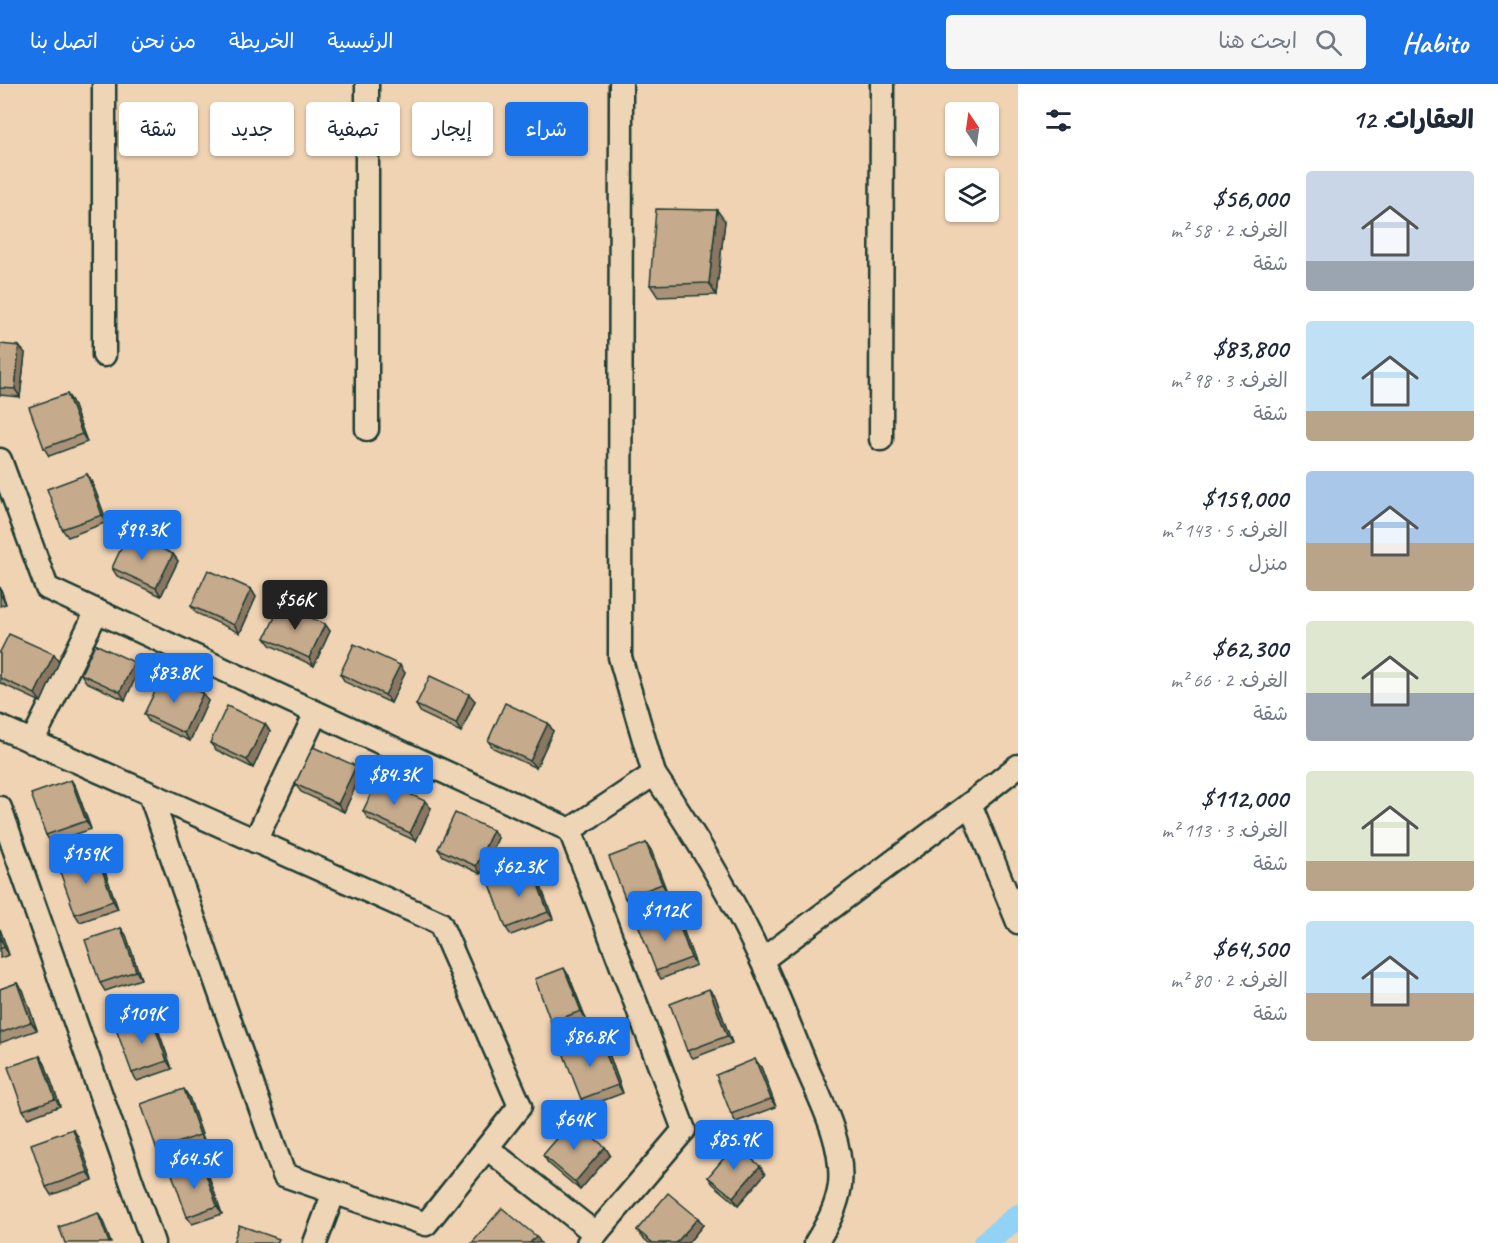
<!DOCTYPE html>
<html lang="ar">
<meta charset="utf-8">
<style>
:root{--surface:#fff;--page:#f6f6f7;--text:#1f2937;--muted:#747a83;--accent:#1a73e8}
body{margin:0;font-family:Caveat,"Playpen Sans Arabic",sans-serif;background:var(--page);color:var(--text);direction:rtl;height:100vh;display:flex;flex-direction:column;font-size:22px;white-space:nowrap}
*{box-sizing:border-box;margin:0}
p{font-size:20px;color:var(--muted)}
.icon{flex:none;width:33px;height:33px;fill:none;stroke:currentColor;stroke-width:2;stroke-linecap:round;stroke-linejoin:round}
.map{position:relative;flex:1;overflow:hidden;direction:ltr}
.details{display:flex;flex-direction:column;background:var(--surface);width:480px}
.details>*{flex:none}
.guide{position:absolute;left:18px;top:18px;width:570px;height:54px;direction:rtl;display:flex;gap:12px}
.needle{width:39px;rotate:347deg}
.controls{position:absolute;left:945px;top:18px;display:grid;gap:12px}
.controls a{display:grid;place-items:center;width:54px;height:54px;border-radius:6px;background:var(--surface);box-shadow:0 2px 4px #0004;font-size:30px}
.price{position:absolute;translate:-50% -51px;padding:0 14px;border-radius:6px;background:var(--accent);color:#fff;font-size:20px;line-height:39px;filter:drop-shadow(0 2px 3px #0008)}
.price::after{content:'';position:absolute;left:50%;top:36px;width:18px;height:14px;margin-left:-9px;background:inherit;clip-path:polygon(0 0,100% 0,50% 100%)}
.price.selected{background:#222;color:#fff}
ul{padding:0;list-style:none}
li{display:flex;align-items:center;gap:18px;height:150px;padding:0 24px}
li span{display:grid;place-items:center;flex:none;width:168px;height:120px;border-radius:6px;color:#555}
li>.icon{margin-inline-start:auto}
span .icon{width:72px;height:72px;fill:#fffc;stroke-width:1}
li b{font-size:26px}
h2{display:flex;justify-content:space-between;align-items:center;height:72px;padding:0 24px;font-size:26px}
.tag{padding:0 21px;border-radius:6px;background:var(--surface);box-shadow:0 2px 4px #0004;font-size:21px;line-height:54px}
.tag.selected{background:var(--accent);color:#fff}
header{display:flex;align-items:center;gap:36px;box-sizing:border-box;height:84px;padding:0 30px;background:var(--accent);color:#fff}
header strong{font-size:28px}
nav{display:flex;gap:33px;margin-inline-start:auto;font-size:21px}
.search{width:420px;height:54px;background:var(--page);display:flex;align-items:center;gap:15px;box-sizing:border-box;padding:0 21px;border-radius:6px;color:var(--muted);font-size:22px}
main{display:flex;flex:1;min-height:0}
.map>svg:first-child{display:block}
.lines{fill:none;stroke-linecap:round;stroke-linejoin:round}
.canal{stroke:#92d2f4;stroke-width:24}
.minor-casing{stroke:#1f3d34;stroke-width:27}
.minor{stroke:#eed5b6;stroke-width:22}
.wall{fill:#a99278;stroke:#1f3d34;stroke-width:1.5}
.shaded-wall{fill:#8a7762;stroke:#1f3d34;stroke-width:1.5}
.building{fill:#c5aa8c;stroke:#1f3d34;stroke-width:1.5}
</style>
<header>
<strong>Habito</strong>
<div class="search"><svg class="icon" aria-label="search" viewBox="0 0 24 24"><circle cx="10" cy="10" r="6"/><path d="M15 15l6 6"/></svg>ابحث هنا</div>
<nav><a>الرئيسية</a><a>الخريطة</a><a>من نحن</a><a>اتصل بنا</a></nav>
</header>
<main>
<section class="details">
<h2>العقارات: 12<svg class="icon" aria-label="filters" viewBox="0 0 24 24"><path d="M4 7h16M4 17h16"/><circle cx="9" cy="7" r="2"/><circle cx="15" cy="17" r="2"/></svg></h2>
<ul>
<li><span style="background:linear-gradient(#c9d6e8 75%,#9aa5b1 0)"><svg class="icon" aria-label="home" viewBox="0 0 24 24"><path d="M3 11l9-7 9 7M6 9v11h12V9"/></svg></span><div><b>$56,000</b><p>الغرف: 2 · 58 m²</p><p>شقة</p></div></li>
<li><span style="background:linear-gradient(#bfe0f5 75%,#b9a48a 0)"><svg class="icon" aria-label="home" viewBox="0 0 24 24"><path d="M3 11l9-7 9 7M6 9v11h12V9"/></svg></span><div><b>$83,800</b><p>الغرف: 3 · 98 m²</p><p>شقة</p></div></li>
<li><span style="background:linear-gradient(#a9c7e8 60%,#b9a48a 0)"><svg class="icon" aria-label="home" viewBox="0 0 24 24"><path d="M3 11l9-7 9 7M6 9v11h12V9"/></svg></span><div><b>$159,000</b><p>الغرف: 5 · 143 m²</p><p>منزل</p></div></li>
<li><span style="background:linear-gradient(#dfe7d0 60%,#9aa5b1 0)"><svg class="icon" aria-label="home" viewBox="0 0 24 24"><path d="M3 11l9-7 9 7M6 9v11h12V9"/></svg></span><div><b>$62,300</b><p>الغرف: 2 · 66 m²</p><p>شقة</p></div></li>
<li><span style="background:linear-gradient(#dfe7d0 75%,#b9a48a 0)"><svg class="icon" aria-label="home" viewBox="0 0 24 24"><path d="M3 11l9-7 9 7M6 9v11h12V9"/></svg></span><div><b>$112,000</b><p>الغرف: 3 · 113 m²</p><p>شقة</p></div></li>
<li><span style="background:linear-gradient(#bfe0f5 60%,#b9a48a 0)"><svg class="icon" aria-label="home" viewBox="0 0 24 24"><path d="M3 11l9-7 9 7M6 9v11h12V9"/></svg></span><div><b>$64,500</b><p>الغرف: 2 · 80 m²</p><p>شقة</p></div></li>
</ul>
</section>
<div class="map">
<svg width="1018" height="1159" viewBox="0 0 1018 1159">
<rect width="100%" height="100%" fill="#f0d3b3"/>
<filter id="ink" filterUnits="userSpaceOnUse"><feTurbulence type="fractalNoise" baseFrequency=".0167" numOctaves="2"/><feDisplacementMap in="SourceGraphic" scale="12" xChannelSelector="R" yChannelSelector="G"/><feConvolveMatrix kernelMatrix="1 2 1 2 8 2 1 2 1" color-interpolation-filters="sRGB"/></filter>
<g filter="url(#ink)">
<g class="lines">
<path class="canal" d="M985,1159L1018,1132"/>
<defs>
<g id="minor">
<path d="M104,0V271"/>
<path d="M367,0V345"/>
<path d="M881,355L882,0"/>
<path d="M0,376L47,504L570,746L684,1046L588,1159"/>
<path d="M0,643L440,839L520,1022L426,1140L284,1091L150,710"/>
<path d="M32,658L97,527"/>
<path d="M654,690C694,749 731,810 761,875C777,909 791,945 805,980C821,1017 844,1059 840,1101C837,1123 827,1141 816,1159"/>
<path d="M970,720L1018,838"/>
<path d="M0,724L153,1159"/>
<path d="M570,746L654,690L620,573L621,0"/>
<path d="M255,757L316,629"/>
<path d="M762,876L970,720L1018,682"/>
<path d="M487,1064L596,1150"/>
<path d="M315,1159L334,1108"/>
</g>
</defs>
<use href="#minor" class="minor-casing"/>
<use href="#minor" class="minor"/>
</g>
<g class="wall">
<path d="M725,137L716,211L658,213L650,201Z"/>
<path d="M0,260L25,269L20,313L0,311Z"/>
<path d="M67,310L72,317L87,358L49,372L44,364Z"/>
<path d="M87,390L92,398L107,438L68,453L62,445Z"/>
<path d="M173,470L178,477L161,512L117,492L112,484Z"/>
<path d="M0,503L6,520L0,522Z"/>
<path d="M251,505L256,513L240,549L196,529L191,522Z"/>
<path d="M325,540L330,547L314,582L270,561L265,554Z"/>
<path d="M0,568L54,570L59,578L41,618L0,599Z"/>
<path d="M139,586L125,616L86,598L81,590Z"/>
<path d="M405,589L391,619L345,598L340,590Z"/>
<path d="M203,609L208,617L190,657L149,638L144,630Z"/>
<path d="M475,617L461,648L421,629L416,621Z"/>
<path d="M548,639L553,647L536,684L493,664L488,657Z"/>
<path d="M270,647L253,684L216,666L210,659Z"/>
<path d="M356,682L361,690L344,728L301,708L295,700Z"/>
<path d="M71,696L76,704L91,745L51,759L46,751Z"/>
<path d="M431,724L416,757L368,735L363,727Z"/>
<path d="M498,754L481,790L443,772L438,765Z"/>
<path d="M646,759L651,766L667,808L630,821L625,814Z"/>
<path d="M102,779L118,825L80,838L75,830Z"/>
<path d="M532,784L537,792L553,835L511,851L506,844Z"/>
<path d="M675,829L680,837L696,881L661,895L656,887Z"/>
<path d="M121,844L126,851L141,895L105,907L100,899Z"/>
<path d="M0,845L9,871L0,874Z"/>
<path d="M569,892L586,935L557,946L551,938Z"/>
<path d="M17,899L23,906L37,946L0,959V905Z"/>
<path d="M715,912L732,959L693,974L687,967Z"/>
<path d="M151,932L156,940L172,985L137,997L132,989Z"/>
<path d="M605,959L623,1009L586,1023L581,1015Z"/>
<path d="M40,972L45,980L60,1022L28,1034L23,1026Z"/>
<path d="M761,983L776,1023L736,1038L731,1030Z"/>
<path d="M189,1013L205,1059L162,1074L157,1066Z"/>
<path d="M73,1045L78,1053L93,1096L51,1111L46,1103Z"/>
<path d="M605,1063L610,1071L580,1106L548,1079L543,1071Z"/>
<path d="M202,1079L207,1087L222,1130L192,1140L187,1133Z"/>
<path d="M765,1090L738,1121L713,1100L708,1093Z"/>
<path d="M698,1134L703,1141L688,1159H649L642,1153L637,1146Z"/>
</g>
<g class="shaded-wall">
<path d="M717,126L725,137L716,211L709,199Z"/>
<path d="M19,262L25,269L20,313L15,305Z"/>
<path d="M67,310L72,317L87,358L82,350Z"/>
<path d="M87,390L92,398L107,438L102,431Z"/>
<path d="M173,470L178,477L161,512L156,504Z"/>
<path d="M0,503L6,520L0,510Z"/>
<path d="M251,505L256,513L240,549L234,541Z"/>
<path d="M325,540L330,547L314,582L309,574Z"/>
<path d="M54,570L59,578L41,618L35,610Z"/>
<path d="M134,578L139,586L125,616L120,608Z"/>
<path d="M400,581L405,589L391,619L385,611Z"/>
<path d="M203,609L208,617L190,657L184,649Z"/>
<path d="M469,610L475,617L461,648L456,640Z"/>
<path d="M548,639L553,647L536,684L530,677Z"/>
<path d="M265,640L270,647L253,684L247,676Z"/>
<path d="M356,682L361,690L344,728L338,720Z"/>
<path d="M71,696L76,704L91,745L86,737Z"/>
<path d="M425,717L431,724L416,757L410,749Z"/>
<path d="M493,746L498,754L481,790L476,782Z"/>
<path d="M646,759L651,766L667,808L662,800Z"/>
<path d="M97,771L102,779L118,825L113,817Z"/>
<path d="M532,784L537,792L553,835L548,828Z"/>
<path d="M675,829L680,837L696,881L691,874Z"/>
<path d="M121,844L126,851L141,895L136,887Z"/>
<path d="M0,845L9,871L4,863L0,852Z"/>
<path d="M564,884L569,892L586,935L581,927Z"/>
<path d="M17,899L23,906L37,946L31,938Z"/>
<path d="M709,905L715,912L732,959L727,952Z"/>
<path d="M151,932L156,940L172,985L167,977Z"/>
<path d="M599,952L605,959L623,1009L618,1001Z"/>
<path d="M40,972L45,980L60,1022L55,1015Z"/>
<path d="M755,975L761,983L776,1023L771,1015Z"/>
<path d="M184,1005L189,1013L205,1059L200,1051Z"/>
<path d="M73,1045L78,1053L93,1096L88,1088Z"/>
<path d="M605,1063L610,1071L580,1106L575,1098Z"/>
<path d="M202,1079L207,1087L222,1130L217,1122Z"/>
<path d="M760,1082L765,1090L738,1121L733,1113Z"/>
<path d="M98,1129L103,1137L111,1159H109Z"/>
<path d="M698,1134L703,1141L688,1159H676Z"/>
<path d="M536,1152L541,1159H530Z"/>
</g>
<g class="building">
<path d="M656,125L717,126L709,199L650,201Z"/>
<path d="M0,260L19,262L15,305L0,304Z"/>
<path d="M67,310L82,350L44,364L29,323Z"/>
<path d="M87,390L102,431L62,445L47,405Z"/>
<path d="M128,449L173,470L156,504L112,484Z"/>
<path d="M208,486L251,505L234,541L191,522Z"/>
<path d="M281,520L325,540L309,574L265,554Z"/>
<path d="M9,550L54,570L35,610L0,594V568Z"/>
<path d="M95,560L134,578L120,608L81,590Z"/>
<path d="M354,560L400,581L385,611L340,590Z"/>
<path d="M163,591L203,609L184,649L144,630Z"/>
<path d="M430,592L469,610L456,640L416,621Z"/>
<path d="M505,619L548,639L530,677L488,657Z"/>
<path d="M227,622L265,640L247,676L210,659Z"/>
<path d="M313,663L356,682L338,720L295,700Z"/>
<path d="M378,695L425,717L410,749L363,727Z"/>
<path d="M71,696L86,737L46,751L31,710Z"/>
<path d="M455,729L493,746L476,782L438,765Z"/>
<path d="M646,759L662,800L625,814L609,773Z"/>
<path d="M97,771L113,817L75,830L59,785Z"/>
<path d="M532,784L548,828L506,844L490,800Z"/>
<path d="M675,829L691,874L656,887L639,843Z"/>
<path d="M121,844L136,887L100,899L85,856Z"/>
<path d="M0,852L4,863L0,865Z"/>
<path d="M564,884L581,927L551,938L535,895Z"/>
<path d="M17,899L31,938L0,949V905Z"/>
<path d="M709,905L727,952L687,967L670,920Z"/>
<path d="M151,932L167,977L132,989L116,945Z"/>
<path d="M599,952L618,1001L581,1015L562,966Z"/>
<path d="M40,972L55,1015L23,1026L8,983Z"/>
<path d="M755,975L771,1015L731,1030L716,991Z"/>
<path d="M184,1005L200,1051L157,1066L141,1020Z"/>
<path d="M573,1036L605,1063L575,1098L543,1071Z"/>
<path d="M73,1045L88,1088L46,1103L31,1060Z"/>
<path d="M735,1061L760,1082L733,1113L708,1093Z"/>
<path d="M202,1079L217,1122L187,1133L172,1090Z"/>
<path d="M668,1109L698,1134L676,1159H653L637,1146Z"/>
<path d="M502,1124L536,1152L530,1159H472Z"/>
<path d="M98,1129L109,1159H65L59,1143Z"/>
<path d="M239,1141L279,1155L277,1159H233Z"/>
</g>
</g>
</svg>
<div class="controls">
<a><svg class="needle" viewBox="-14 -14 28 28"><path d="M0-13l5 13h-10z" fill="#e53935"/><path d="M0 13l5-13h-10z" fill="#747a83"/></svg></a>
<a><svg class="icon" aria-label="layers" viewBox="0 0 24 24"><path d="M12 4l9 5-9 5-9-5zM3 14l9 5 9-5"/></svg></a>
</div>
<b class="price" style="left:142px;top:477px">$99.3K</b>
<b class="price selected" style="left:295px;top:547px">$56K</b>
<b class="price" style="left:174px;top:620px">$83.8K</b>
<b class="price" style="left:394px;top:722px">$84.3K</b>
<b class="price" style="left:86px;top:801px">$159K</b>
<b class="price" style="left:519px;top:814px">$62.3K</b>
<b class="price" style="left:665px;top:858px">$112K</b>
<b class="price" style="left:142px;top:961px">$109K</b>
<b class="price" style="left:590px;top:984px">$86.8K</b>
<b class="price" style="left:574px;top:1067px">$64K</b>
<b class="price" style="left:734px;top:1087px">$85.9K</b>
<b class="price" style="left:194px;top:1106px">$64.5K</b>
<div class="guide">
<a class="tag selected">شراء</a>
<a class="tag">إيجار</a>
<a class="tag">تصفية</a>
<a class="tag">جديد</a>
<a class="tag">شقة</a>
</div>
</div>
</main>
